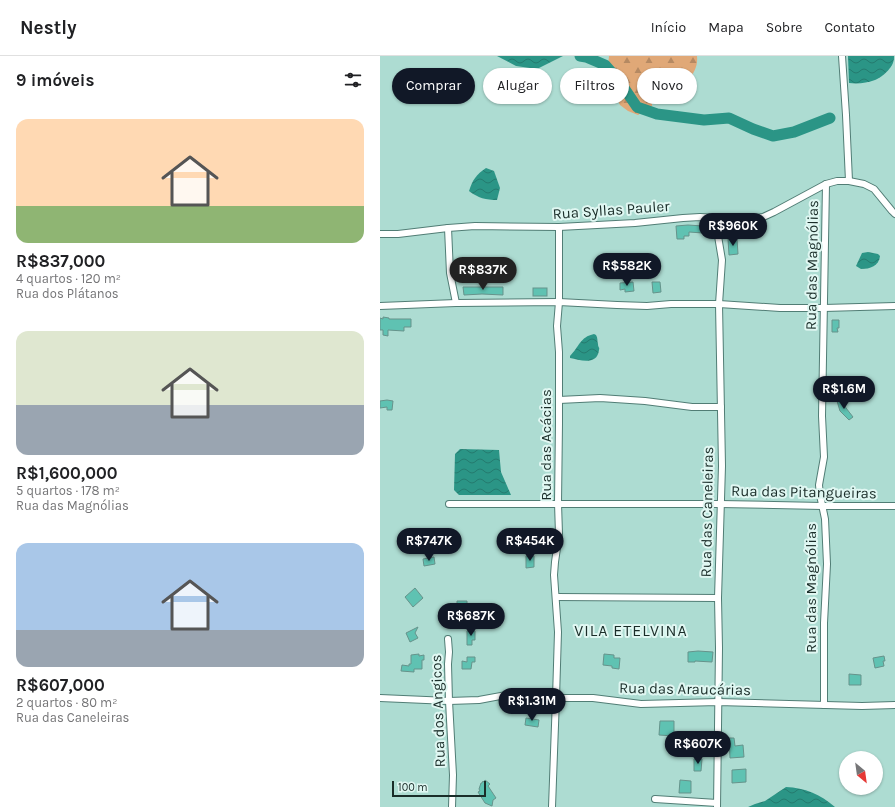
<!DOCTYPE html>
<html lang="pt">
<meta charset="utf-8">
<style>
:root{--surface:#fff;--page:#f6f6f6;--text:#202124;--muted:#757577;--line:#e0e0e0;--accent:#111827}
body{margin:0;font-family:Karla,sans-serif;background:var(--page);color:var(--text);height:100vh;display:flex;flex-direction:column;font-size:15px;white-space:nowrap}
*{box-sizing:border-box;margin:0}
p{font-size:13px;color:var(--muted)}
.icon{flex:none;width:22px;height:22px;fill:none;stroke:currentColor;stroke-width:2;stroke-linecap:round;stroke-linejoin:round}
.map{position:relative;flex:1;overflow:hidden}
.panel{display:flex;flex-direction:column;background:var(--surface);width:380px}
.panel>*{flex:none}
.guide{position:absolute;left:12px;top:12px;width:380px;height:36px;display:flex;gap:8px}
.needle{width:26px;rotate:151deg}
.buttons{position:absolute;left:459px;top:695px;display:grid;gap:8px}
.buttons a{display:grid;place-items:center;width:44px;height:44px;border-radius:50%;background:var(--surface);box-shadow:0 1px 3px #0004;font-size:20px}
.scale{position:absolute;left:12px;bottom:10px;width:94px;box-sizing:border-box;padding-left:4px;border:2px solid #1a2d29;border-top:0;font-size:11px;line-height:14px;white-space:nowrap;color:#1a2d29;-webkit-text-stroke:3px #e0f7f2;paint-order:stroke}
.price{position:absolute;translate:-50% -34px;padding:0 9px;border-radius:14px;background:var(--accent);color:#fff;font-size:13px;line-height:26px;filter:drop-shadow(0 1px 2px #0008)}
.price::after{content:'';position:absolute;left:50%;top:24px;width:12px;height:9px;margin-left:-6px;background:inherit;clip-path:polygon(0 0,100% 0,50% 100%)}
.price.current{background:#222;color:#fff}
ul{padding:0;list-style:none}
li{display:grid;align-content:center;gap:8px;height:212px;padding:0 16px}
li span{display:grid;place-items:center;height:124px;border-radius:12px;color:#555}
li>.icon{margin-inline-start:auto}
span .icon{width:72px;height:72px;fill:#fffc;stroke-width:1}
li b{font-size:17px}
h2{display:flex;justify-content:space-between;align-items:center;height:48px;padding:0 16px;font-size:17px}
.chip{padding:0 14px;border-radius:18px;background:var(--surface);box-shadow:0 1px 3px #0004;font-size:14px;line-height:36px}
.chip.current{background:var(--accent);color:#fff}
header{display:flex;align-items:center;gap:24px;box-sizing:border-box;height:56px;padding:0 20px;background:var(--surface);border-bottom:1px solid var(--line)}
header strong{font-size:19px}
nav{display:flex;gap:22px;margin-inline-start:auto;font-size:14px}
main{display:flex;flex:1;min-height:0}
.map>svg:first-child{display:block}
.forest{fill:url(#forest-firs)}
.water{fill:url(#water-waves)}
.lines{fill:none;stroke-linecap:round;stroke-linejoin:round}
.river{stroke:#2b9586;stroke-width:11}
.building{fill:#5fc2b2;stroke:#66938b}
.street-casing{stroke:#517d75;stroke-width:8}
.street{stroke:#fff;stroke-width:6}
.labels{text-anchor:middle;dominant-baseline:central;stroke-width:4;stroke-linejoin:round;paint-order:stroke}
.street-label{font-size:15px;fill:#1a2d29;stroke:#e0f7f2}
.neighbourhood-label{font-size:16px;letter-spacing:1px;fill:#1a2d29;stroke:#e0f7f2}
</style>
<header>
<strong>Nestly</strong>
<nav><a>Início</a><a>Mapa</a><a>Sobre</a><a>Contato</a></nav>
</header>
<main>
<section class="panel">
<h2>9 imóveis<svg class="icon" aria-label="filters" viewBox="0 0 24 24"><path d="M4 7h16M4 17h16"/><circle cx="9" cy="7" r="2"/><circle cx="15" cy="17" r="2"/></svg></h2>
<ul>
<li><span style="background:linear-gradient(#ffd9b3 70%,#8fb573 0)"><svg class="icon" aria-label="home" viewBox="0 0 24 24"><path d="M3 11l9-7 9 7M6 9v11h12V9"/></svg></span><div><b>R$837,000</b><p>4 quartos · 120 m²</p><p>Rua dos Plátanos</p></div></li>
<li><span style="background:linear-gradient(#dfe7d0 60%,#9aa5b1 0)"><svg class="icon" aria-label="home" viewBox="0 0 24 24"><path d="M3 11l9-7 9 7M6 9v11h12V9"/></svg></span><div><b>R$1,600,000</b><p>5 quartos · 178 m²</p><p>Rua das Magnólias</p></div></li>
<li><span style="background:linear-gradient(#a9c7e8 70%,#9aa5b1 0)"><svg class="icon" aria-label="home" viewBox="0 0 24 24"><path d="M3 11l9-7 9 7M6 9v11h12V9"/></svg></span><div><b>R$607,000</b><p>2 quartos · 80 m²</p><p>Rua das Caneleiras</p></div></li>
</ul>
</section>
<div class="map">
<svg width="515" height="751" viewBox="0 0 515 751">
<defs>
<pattern id="forest-firs" width="22" height="20" patternUnits="userSpaceOnUse"><rect width="22" height="20" fill="#e0a877"/><path d="M5 1l3.5 6h-7zM16 11l3.5 6h-7z" fill="#b58962"/></pattern>
<pattern id="water-waves" width="16" height="10" patternUnits="userSpaceOnUse"><rect width="16" height="10" fill="#2b9586"/><path d="M0 5q4-4 8 0t8 0" fill="none" stroke="#247a6e"/></pattern>
</defs>
<rect width="100%" height="100%" fill="#addcd2"/>
<path class="forest" d="M229,0H317C319,16 305,32 288,32C282,32 275,31 269,31L272,41V50L258,59L248,55L240,49L235,39L232,30L231,20L228,10Z"/>
<g class="water">
<path d="M117,0H183L157,13L136,10Z"/>
<path d="M468,0H514C515,10 504,20 495,24C487,27 478,28 469,27Z"/>
<path d="M106,112L114,115L120,132L117,144C106,144 98,142 89,135C93,123 96,119 106,112Z"/>
<path d="M488,196L498,198L500,200C499,210 490,213 481,213L476,210L482,197Z"/>
<path d="M214,278L216,279C218,282 217,285 218,288C218,292 220,291 219,294C217,310 200,304 190,302V300C199,291 200,281 214,278Z"/>
<path d="M80,393L119,394L121,416L131,439H79L74,434L75,398Z"/>
<path d="M406,731C425,732 440,738 455,751H368L375,748L385,745Z"/>
</g>
<g class="lines">
<path class="river" d="M200,0L206,1L225,9L240,26L257,51L277,58L324,64L349,62L373,73L393,80L414,76L450,62"/>
</g>
<g class="building">
<path d="M308,169L323,170V177L309,176V180H304V183H297L296,170Z"/>
<path d="M348,183H357L358,198L349,199Z"/>
<path d="M253,226L254,235L245,236V233L240,234V227Z"/>
<path d="M272,226H280L281,236L273,237Z"/>
<path d="M83,231H123V239L102,238L84,239Z"/>
<rect x="153" y="232" width="14" height="8"/>
<path d="M3,261L9,262V263H31V271H24V275L8,274V280L3,279V274H0V262L3,263Z"/>
<path d="M452,264H459V272H457L458,276H452Z"/>
<path d="M462,343L466,352L473,361L469,364L460,355L457,345Z"/>
<path d="M7,344L13,345L12,354H7V351L0,352V345Z"/>
<path d="M146,500H154V511L146,512Z"/>
<path d="M54,501L55,508L44,510L43,503Z"/>
<path d="M35,532L43,542L33,551L25,541Z"/>
<path d="M77,545H87V556H84L83,568L71,567L72,560L77,561Z"/>
<path d="M38,571L35,577L38,582L30,586L26,577Z"/>
<path d="M87,575H95V584H92V589H87Z"/>
<path d="M318,595L333,596L332,606L315,605V606H308V596Z"/>
<path d="M39,598V600L44,599V604H42V613H34V616L21,615L22,609L29,610V608H31V599Z"/>
<path d="M224,598L234,599V602H240L239,613L232,612V610L223,609Z"/>
<path d="M504,600L505,605H503L504,610L495,612L493,602Z"/>
<path d="M87,601H95V606H92L91,613H82V605L87,606Z"/>
<path d="M469,618L481,619V629H469Z"/>
<path d="M146,662L159,664L158,671L145,669Z"/>
<path d="M280,665H294V680L279,679Z"/>
<path d="M349,682H354L355,690L363,689L364,701L350,702Z"/>
<path d="M314,703H322L321,715H314Z"/>
<path d="M366,713V726L352,727V714Z"/>
<path d="M105,724L110,728L108,730L116,742L113,744L112,750L105,747L98,736L100,735L99,733L101,727H102L103,725L104,726Z"/>
<path d="M300,724L311,725V737H299Z"/>
</g>
<g class="lines">
<defs>
<g id="street">
<path d="M462,0L466,59L469,125"/>
<path d="M335,162L342,204L339,248L342,410L338,542L339,592L337,751"/>
<path d="M68,172L70,217L76,247"/>
<path d="M0,178H18L68,172L95,170L179,171L255,167L303,162L320,161L357,163H371L383,161L394,156L446,128L457,125H469L484,128L494,133L512,155L515,158"/>
<path d="M0,250L76,247L179,246L237,249L267,250L291,248H339L400,252H444L515,250"/>
<path d="M179,344L220,342L265,345L312,351H341"/>
<path d="M69,448H340L442,450H515"/>
<path d="M176,541L338,542"/>
<path d="M68,583L69,596L68,608L69,645L73,719L72,751"/>
<path d="M0,642L69,645L99,644L137,637L147,636L176,642H213L261,648L338,646L482,650L515,649"/>
<path d="M444,649V567L447,508L445,463L440,439L439,429L444,401L442,360L446,128"/>
<path d="M275,743L337,747"/>
<path d="M172,751L176,642L178,576L174,519L175,506L179,478L178,447L179,367V296L177,270L179,246V171"/>
</g>
</defs>
<use href="#street" class="street-casing"/>
<use href="#street" class="street"/>
</g>
<g class="labels">
<g class="street-label">
<text transform="translate(231 154) rotate(-4)">Rua Syllas Pauler</text>
<text transform="translate(432 209) rotate(-89)">Rua das Magnólias</text>
<text transform="translate(166 389) rotate(-90)">Rua das Acácias</text>
<text transform="translate(424 436) rotate(1)">Rua das Pitangueiras</text>
<text transform="translate(327 456) rotate(-89)">Rua das Caneleiras</text>
<text transform="translate(431 532) rotate(-90)">Rua das Magnólias</text>
<text transform="translate(305 633) rotate(1)">Rua das Araucárias</text>
<text transform="translate(58 655) rotate(-92)">Rua dos Angicos</text>
</g>
<g class="neighbourhood-label">
<text x="251" y="574">VILA ETELVINA</text>
</g>
</g>
</svg>
<div class="buttons">
<a><svg class="needle" viewBox="-14 -14 28 28"><path d="M0-13l5 13h-10z" fill="#e53935"/><path d="M0 13l5-13h-10z" fill="#757577"/></svg></a>
</div>
<div class="scale">100 m</div>
<b class="price" style="left:353px;top:191px">R$960K</b>
<b class="price" style="left:247px;top:231px">R$582K</b>
<b class="price current" style="left:103px;top:235px">R$837K</b>
<b class="price" style="left:464px;top:354px">R$1.6M</b>
<b class="price" style="left:49px;top:506px">R$747K</b>
<b class="price" style="left:150px;top:506px">R$454K</b>
<b class="price" style="left:91px;top:581px">R$687K</b>
<b class="price" style="left:152px;top:666px">R$1.31M</b>
<b class="price" style="left:318px;top:709px">R$607K</b>
<div class="guide">
<a class="chip current">Comprar</a>
<a class="chip">Alugar</a>
<a class="chip">Filtros</a>
<a class="chip">Novo</a>
</div>
</div>
</main>
